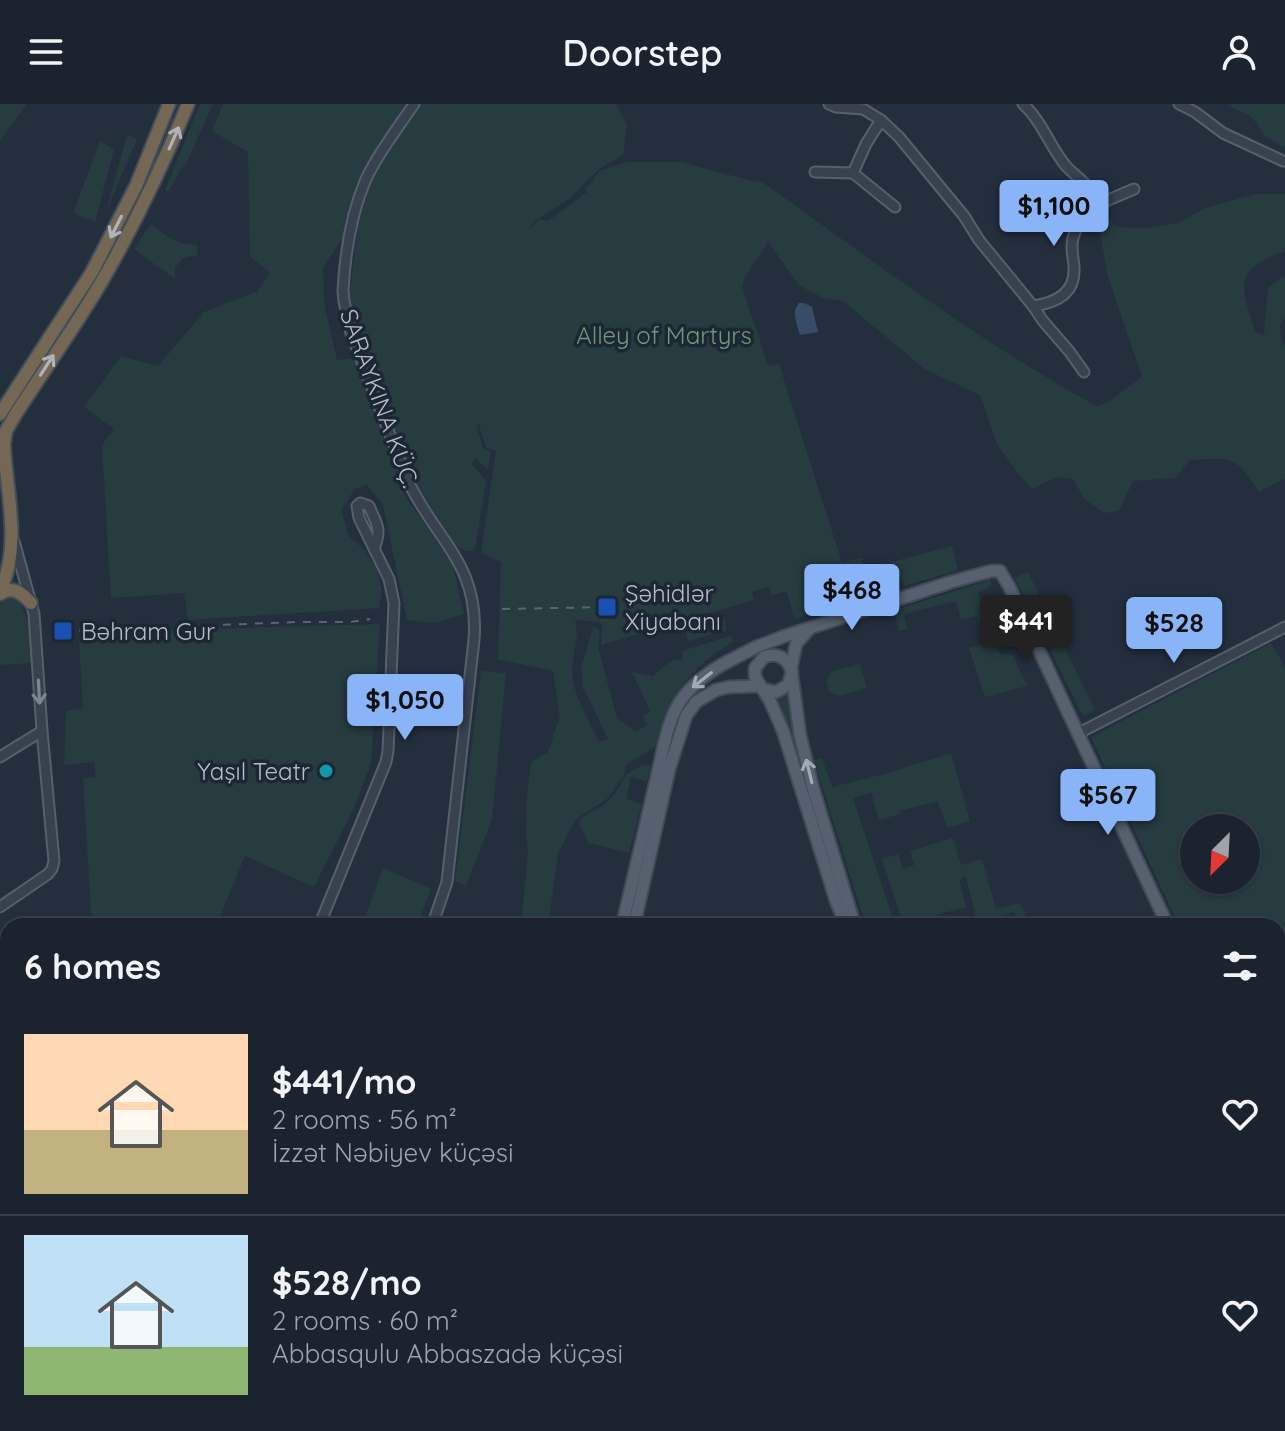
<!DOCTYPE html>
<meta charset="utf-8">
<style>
:root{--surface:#1b232e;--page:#242b36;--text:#f1f3f6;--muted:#a0a4aa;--line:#39404a;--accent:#8ab4f8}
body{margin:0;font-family:Quicksand,sans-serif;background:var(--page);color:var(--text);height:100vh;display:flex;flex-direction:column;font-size:30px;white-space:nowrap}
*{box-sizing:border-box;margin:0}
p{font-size:26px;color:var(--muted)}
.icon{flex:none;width:44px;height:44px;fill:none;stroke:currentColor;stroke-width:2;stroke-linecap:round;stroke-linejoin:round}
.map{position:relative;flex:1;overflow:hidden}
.side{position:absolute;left:0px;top:814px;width:1286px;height:514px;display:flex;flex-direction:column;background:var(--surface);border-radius:24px 24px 0 0;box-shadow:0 2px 6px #0004,0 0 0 2px var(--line)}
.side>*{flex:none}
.needle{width:52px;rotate:204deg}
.controls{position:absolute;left:1180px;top:710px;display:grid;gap:16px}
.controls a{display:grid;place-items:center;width:80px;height:80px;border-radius:50%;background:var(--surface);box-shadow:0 2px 6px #0004,0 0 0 2px var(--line);font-size:40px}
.price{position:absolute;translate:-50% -68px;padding:0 18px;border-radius:8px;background:var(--accent);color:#111;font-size:26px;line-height:52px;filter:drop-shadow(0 2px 4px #0008)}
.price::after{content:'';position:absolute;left:50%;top:48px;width:24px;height:18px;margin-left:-12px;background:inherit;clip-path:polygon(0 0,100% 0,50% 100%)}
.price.on{background:#222;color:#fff}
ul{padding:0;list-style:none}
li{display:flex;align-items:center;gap:24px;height:200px;padding:0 24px}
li+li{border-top:2px solid var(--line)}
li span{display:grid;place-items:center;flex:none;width:224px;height:160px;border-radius:0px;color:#555}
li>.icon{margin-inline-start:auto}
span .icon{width:96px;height:96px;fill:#fffc;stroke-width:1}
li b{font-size:34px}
h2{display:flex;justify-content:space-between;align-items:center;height:96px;padding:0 24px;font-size:34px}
header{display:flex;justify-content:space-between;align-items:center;height:104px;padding:0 24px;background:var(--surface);font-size:36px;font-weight:600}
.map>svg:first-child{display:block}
.green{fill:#263c3f;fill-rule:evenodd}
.water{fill:#394c67}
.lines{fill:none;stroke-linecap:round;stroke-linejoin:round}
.minor-casing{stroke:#565f6c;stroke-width:13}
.major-casing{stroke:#414a57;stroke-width:15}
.highway-casing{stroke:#434c59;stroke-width:16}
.minor{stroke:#38414e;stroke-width:9}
.major{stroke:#56606e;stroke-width:11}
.highway{stroke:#746855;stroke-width:12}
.rail{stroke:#5a6575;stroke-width:2;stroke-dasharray:8 8;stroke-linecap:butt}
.oneway{stroke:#aeb4bd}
.oneway2{stroke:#a1aab7}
.oneway3{stroke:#7c8592}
.transit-dot{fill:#1a4fb4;stroke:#1d2633;stroke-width:3}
.culture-dot{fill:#0f9aa8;stroke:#1d2633;stroke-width:3}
.labels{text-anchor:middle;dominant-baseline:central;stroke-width:7;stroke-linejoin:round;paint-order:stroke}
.park-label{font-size:24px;fill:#6b9a76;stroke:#1d2633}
.street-label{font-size:24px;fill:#b4bcc9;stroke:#1d2633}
.poi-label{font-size:24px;fill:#b4bcc9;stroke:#1d2633;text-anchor:start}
</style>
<header><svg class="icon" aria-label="menu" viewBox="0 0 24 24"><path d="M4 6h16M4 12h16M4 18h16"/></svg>Doorstep<svg class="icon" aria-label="person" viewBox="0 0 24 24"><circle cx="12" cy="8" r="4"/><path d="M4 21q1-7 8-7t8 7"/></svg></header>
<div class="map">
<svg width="1285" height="1327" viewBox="0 0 1285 1327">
<rect width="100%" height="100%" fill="#242f3e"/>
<g class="green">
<path d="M0,0H27L0,37Z"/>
<path d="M200,0H213L185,62L181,65L169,87L165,86Z"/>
<path d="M223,0H407L363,70L351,101L342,135L323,164L324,199L337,256L355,254L404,391L452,457L464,510L435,519L407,516L383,401L367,381L354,385L349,395L341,406L349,433L364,445L377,465L382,487L379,504L188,516L184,489L111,494L102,341L114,325L84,303L121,252L158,262L204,208L258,187L270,169L250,152L248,48L212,27Z"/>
<path d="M420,0H616L627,21L623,51L599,65L569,95L536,116L526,128L540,115L548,117L587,88L585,85L600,67L627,58H681L748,76L762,78C871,155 979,238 1097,302L1107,299L1142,273L1107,169L1098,118L1111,115L1116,123L1146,124L1179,119L1205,104L1256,90H1285V147C1232,166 1241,181 1255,228L1264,231L1268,184L1280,174L1285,173V214L1280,221L1281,237L1285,242V374L1259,388C1235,351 1233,354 1190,356L1175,374L1133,377L1119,407L1105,409L1085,396L1073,375L1056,373L1032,385L1020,372L997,340L980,291L926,266L843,197L821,193L799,181L768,138L746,171L742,182L768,262L779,260L842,459L861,454L872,491L795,515L786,487L772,491L769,483L752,488L754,496L601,541L602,521L599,518L575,516C580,537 572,547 572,567C573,591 589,616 599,638L608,635L583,583L581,563L594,522L600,527L598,543L617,614L635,628L647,621L643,612L650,607L632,568L653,572L671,557L683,555L682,547L730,532L733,537L705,557L687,575L671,598L658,641L626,661L624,672L607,695L576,715L558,749L548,822H521L528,749L526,732L527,690L531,658L548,648L560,612L553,567L498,555L501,458L481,449L496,347L486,344L478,318L477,323L483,345L491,347L488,366L476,354L471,359L486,377L476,440L473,447H466L456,442L414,377L356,224L349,196L358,121L372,75Z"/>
<path d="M1229,0H1285V44L1265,32L1252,13L1235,5Z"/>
<path d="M127,31L137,35L106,108Z"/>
<path d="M100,37L114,46L95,118L73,109Z"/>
<path d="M151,120C169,133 174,140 197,141V151L183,154L175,164V175L134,145Z"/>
<path d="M952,442L958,466L904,482L900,473L882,479L877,462Z"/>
<path d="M1028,468L1095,606L1083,612L1015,474Z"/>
<path d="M990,476L992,481L978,489L1000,550L1013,551L1027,582L985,593L969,544L985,540L977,512L961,515L956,497L904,510L907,525L899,527L894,506Z"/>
<path d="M10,491C31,502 30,538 33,559L0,561V501L5,494Z"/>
<path d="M724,515L727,526L688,537L685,526Z"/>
<path d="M380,520L371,659L354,704L314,783L245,752L216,822H101L91,810L83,674L96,673L94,658L64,661L66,607L83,604L79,538L94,539V528Z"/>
<path d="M1271,539L1285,563V929L1278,925V822H1179L1091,633ZM1194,724H1246V776H1194Z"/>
<path d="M860,560L867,584L840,592L829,588L826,577L832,567Z"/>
<path d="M481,567L506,569L492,715L466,782L455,777Z"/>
<path d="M786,587L799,651L771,593Z"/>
<path d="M951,649L970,717L947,724L938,697L900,707V710L879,716L871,688L853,694L895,821L866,822L814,656L822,654L832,683L888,669Z"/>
<path d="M643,661L651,662L647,677L631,673L626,695L642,700L629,749L589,739L579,721L581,714L605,700L613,692L627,670Z"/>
<path d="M953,734L961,761L982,755L996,805L1020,799L1031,822H1021L1014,808L977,817L966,773L959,775L966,803L903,820L882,755L898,750L903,765L914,761L910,747Z"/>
<path d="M383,764L431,785L417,822H362Z"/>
<path d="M0,828L8,838V927L0,933Z"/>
<path d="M1278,1220L1285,1235V1327H1136L1133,1320H1278Z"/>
<path d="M585,1320H686L680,1324L672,1323L670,1327H582Z"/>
</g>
<path class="water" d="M799,199H804L812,203L818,228L800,231C797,220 791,208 799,199Z"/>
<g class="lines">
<defs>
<g id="minor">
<path d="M414,0C398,24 378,49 366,75C351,110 345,149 343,187L344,197L351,229L407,375C435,436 480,459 474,536L447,778L432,822"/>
<path d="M829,0L836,3L863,5L881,16L899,33L964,112L979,136L1033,202L1043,217L1069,247L1084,268"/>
<path d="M1023,0C1042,17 1050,43 1066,62C1076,73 1090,80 1094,96"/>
<path d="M1179,0L1195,8L1223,29L1283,57"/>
<path d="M881,16L866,40L853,69L895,103"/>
<path d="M815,68L853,69"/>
<path d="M1094,96L1106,97L1134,85"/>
<path d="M1033,202C1055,199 1075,190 1074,165C1074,154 1070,145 1073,134C1077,119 1089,110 1094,96"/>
<path d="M1079,629L1285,523"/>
<path d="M0,653L42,627"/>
<path d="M0,803L48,770L52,765L54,757L42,627L34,510L14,437"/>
<path d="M319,822L386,658L388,647L394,499L389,475L359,414L357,402L360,399L369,402C377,421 382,424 374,445"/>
<path d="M189,1327L195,1320"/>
<path d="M920,1327L934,1320"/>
</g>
<g id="major">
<path d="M725,559L756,543L782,533L951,478L991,467H1000L1009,482L1168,822"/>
<path d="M791,565L796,540L809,525"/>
<path d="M792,572L800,631L813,684L855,822"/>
<path d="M763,585L776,588L788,581L792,568C788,554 777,548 764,553L755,564V573L770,597L783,627L836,797L846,822"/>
<path d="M622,822C634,772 645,722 657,672C663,647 667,617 681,596C693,580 711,566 729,557"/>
<path d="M634,822L669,666L686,612L696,598L716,586L729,583L760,582"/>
<path d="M1278,936L1285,940"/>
<path d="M0,994L8,1004"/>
<path d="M0,1231L8,1209"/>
<path d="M1088,1320L1092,1327"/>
<path d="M1099,1320L1102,1327"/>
<path d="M386,1327L389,1320"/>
<path d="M398,1327L409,1320"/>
<path d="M505,1327L508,1320"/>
</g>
<g id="highway">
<path d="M0,310L92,168L136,82L169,0"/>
<path d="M0,486C22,443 6,386 4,340L6,327L15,311C44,266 75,223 102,177C135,120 163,61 188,0"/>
<path d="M0,490C12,481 22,489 31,499"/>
</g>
</defs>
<use href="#minor" class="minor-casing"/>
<use href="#major" class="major-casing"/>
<use href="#highway" class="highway-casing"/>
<use href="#minor" class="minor"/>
<use href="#major" class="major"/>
<use href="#highway" class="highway"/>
<g class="rail">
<path d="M502,505L607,503"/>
<path d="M63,527L297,518H350L370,515"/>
</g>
</g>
<defs><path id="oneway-shaft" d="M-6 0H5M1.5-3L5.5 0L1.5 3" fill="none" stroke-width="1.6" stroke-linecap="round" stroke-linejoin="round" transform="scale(2)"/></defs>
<g class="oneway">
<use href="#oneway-shaft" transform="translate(174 34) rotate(-66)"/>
<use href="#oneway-shaft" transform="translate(116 123) rotate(117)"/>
<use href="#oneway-shaft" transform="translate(47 261) rotate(-57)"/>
</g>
<g class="oneway2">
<use href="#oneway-shaft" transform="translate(702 576) rotate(142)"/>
<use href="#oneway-shaft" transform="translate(809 667) rotate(-104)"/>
</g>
<use class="oneway3" href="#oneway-shaft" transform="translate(39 588) rotate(87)"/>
<g class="transit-dot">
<rect x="597" y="493" width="20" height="20" rx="4"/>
<rect x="53" y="517" width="20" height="20" rx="4"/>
</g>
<circle class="culture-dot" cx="326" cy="667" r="8"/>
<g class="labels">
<g class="park-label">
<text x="664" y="231">Alley of Martyrs</text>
</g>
<g class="street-label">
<text transform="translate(380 294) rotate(70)">SARAYKINA KÜÇ.</text>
</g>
<g class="poi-label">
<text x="625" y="489">Şəhidlər<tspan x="625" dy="28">Xiyabanı</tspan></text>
<text x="81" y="527">Bəhram Gur</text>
<text x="310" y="667" text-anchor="end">Yaşıl Teatr</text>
</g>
</g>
</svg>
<div class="controls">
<a><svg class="needle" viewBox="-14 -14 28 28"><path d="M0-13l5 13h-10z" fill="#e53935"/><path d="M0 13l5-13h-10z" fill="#a0a4aa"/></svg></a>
</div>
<b class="price" style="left:1054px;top:144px">$1,100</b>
<b class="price" style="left:852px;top:528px">$468</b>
<b class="price on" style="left:1026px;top:559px">$441</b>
<b class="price" style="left:1174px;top:561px">$528</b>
<b class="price" style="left:405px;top:638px">$1,050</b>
<b class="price" style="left:1108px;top:733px">$567</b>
<section class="side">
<h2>6 homes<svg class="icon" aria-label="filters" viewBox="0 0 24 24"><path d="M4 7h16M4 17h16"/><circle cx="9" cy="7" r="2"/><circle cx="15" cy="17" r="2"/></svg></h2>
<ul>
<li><span style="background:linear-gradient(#ffd9b3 60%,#c2b280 0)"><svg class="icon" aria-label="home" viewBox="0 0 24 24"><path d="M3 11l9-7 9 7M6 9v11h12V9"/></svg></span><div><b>$441/mo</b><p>2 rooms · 56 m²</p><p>İzzət Nəbiyev küçəsi</p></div><svg class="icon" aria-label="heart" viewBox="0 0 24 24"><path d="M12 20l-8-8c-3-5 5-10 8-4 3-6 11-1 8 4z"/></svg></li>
<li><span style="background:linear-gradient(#bfe0f5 70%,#8fb573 0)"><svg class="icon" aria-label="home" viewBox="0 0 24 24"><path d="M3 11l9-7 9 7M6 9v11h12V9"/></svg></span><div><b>$528/mo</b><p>2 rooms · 60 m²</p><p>Abbasqulu Abbaszadə küçəsi</p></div><svg class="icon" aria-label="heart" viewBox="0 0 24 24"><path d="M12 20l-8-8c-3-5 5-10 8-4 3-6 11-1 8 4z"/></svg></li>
</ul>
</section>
</div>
